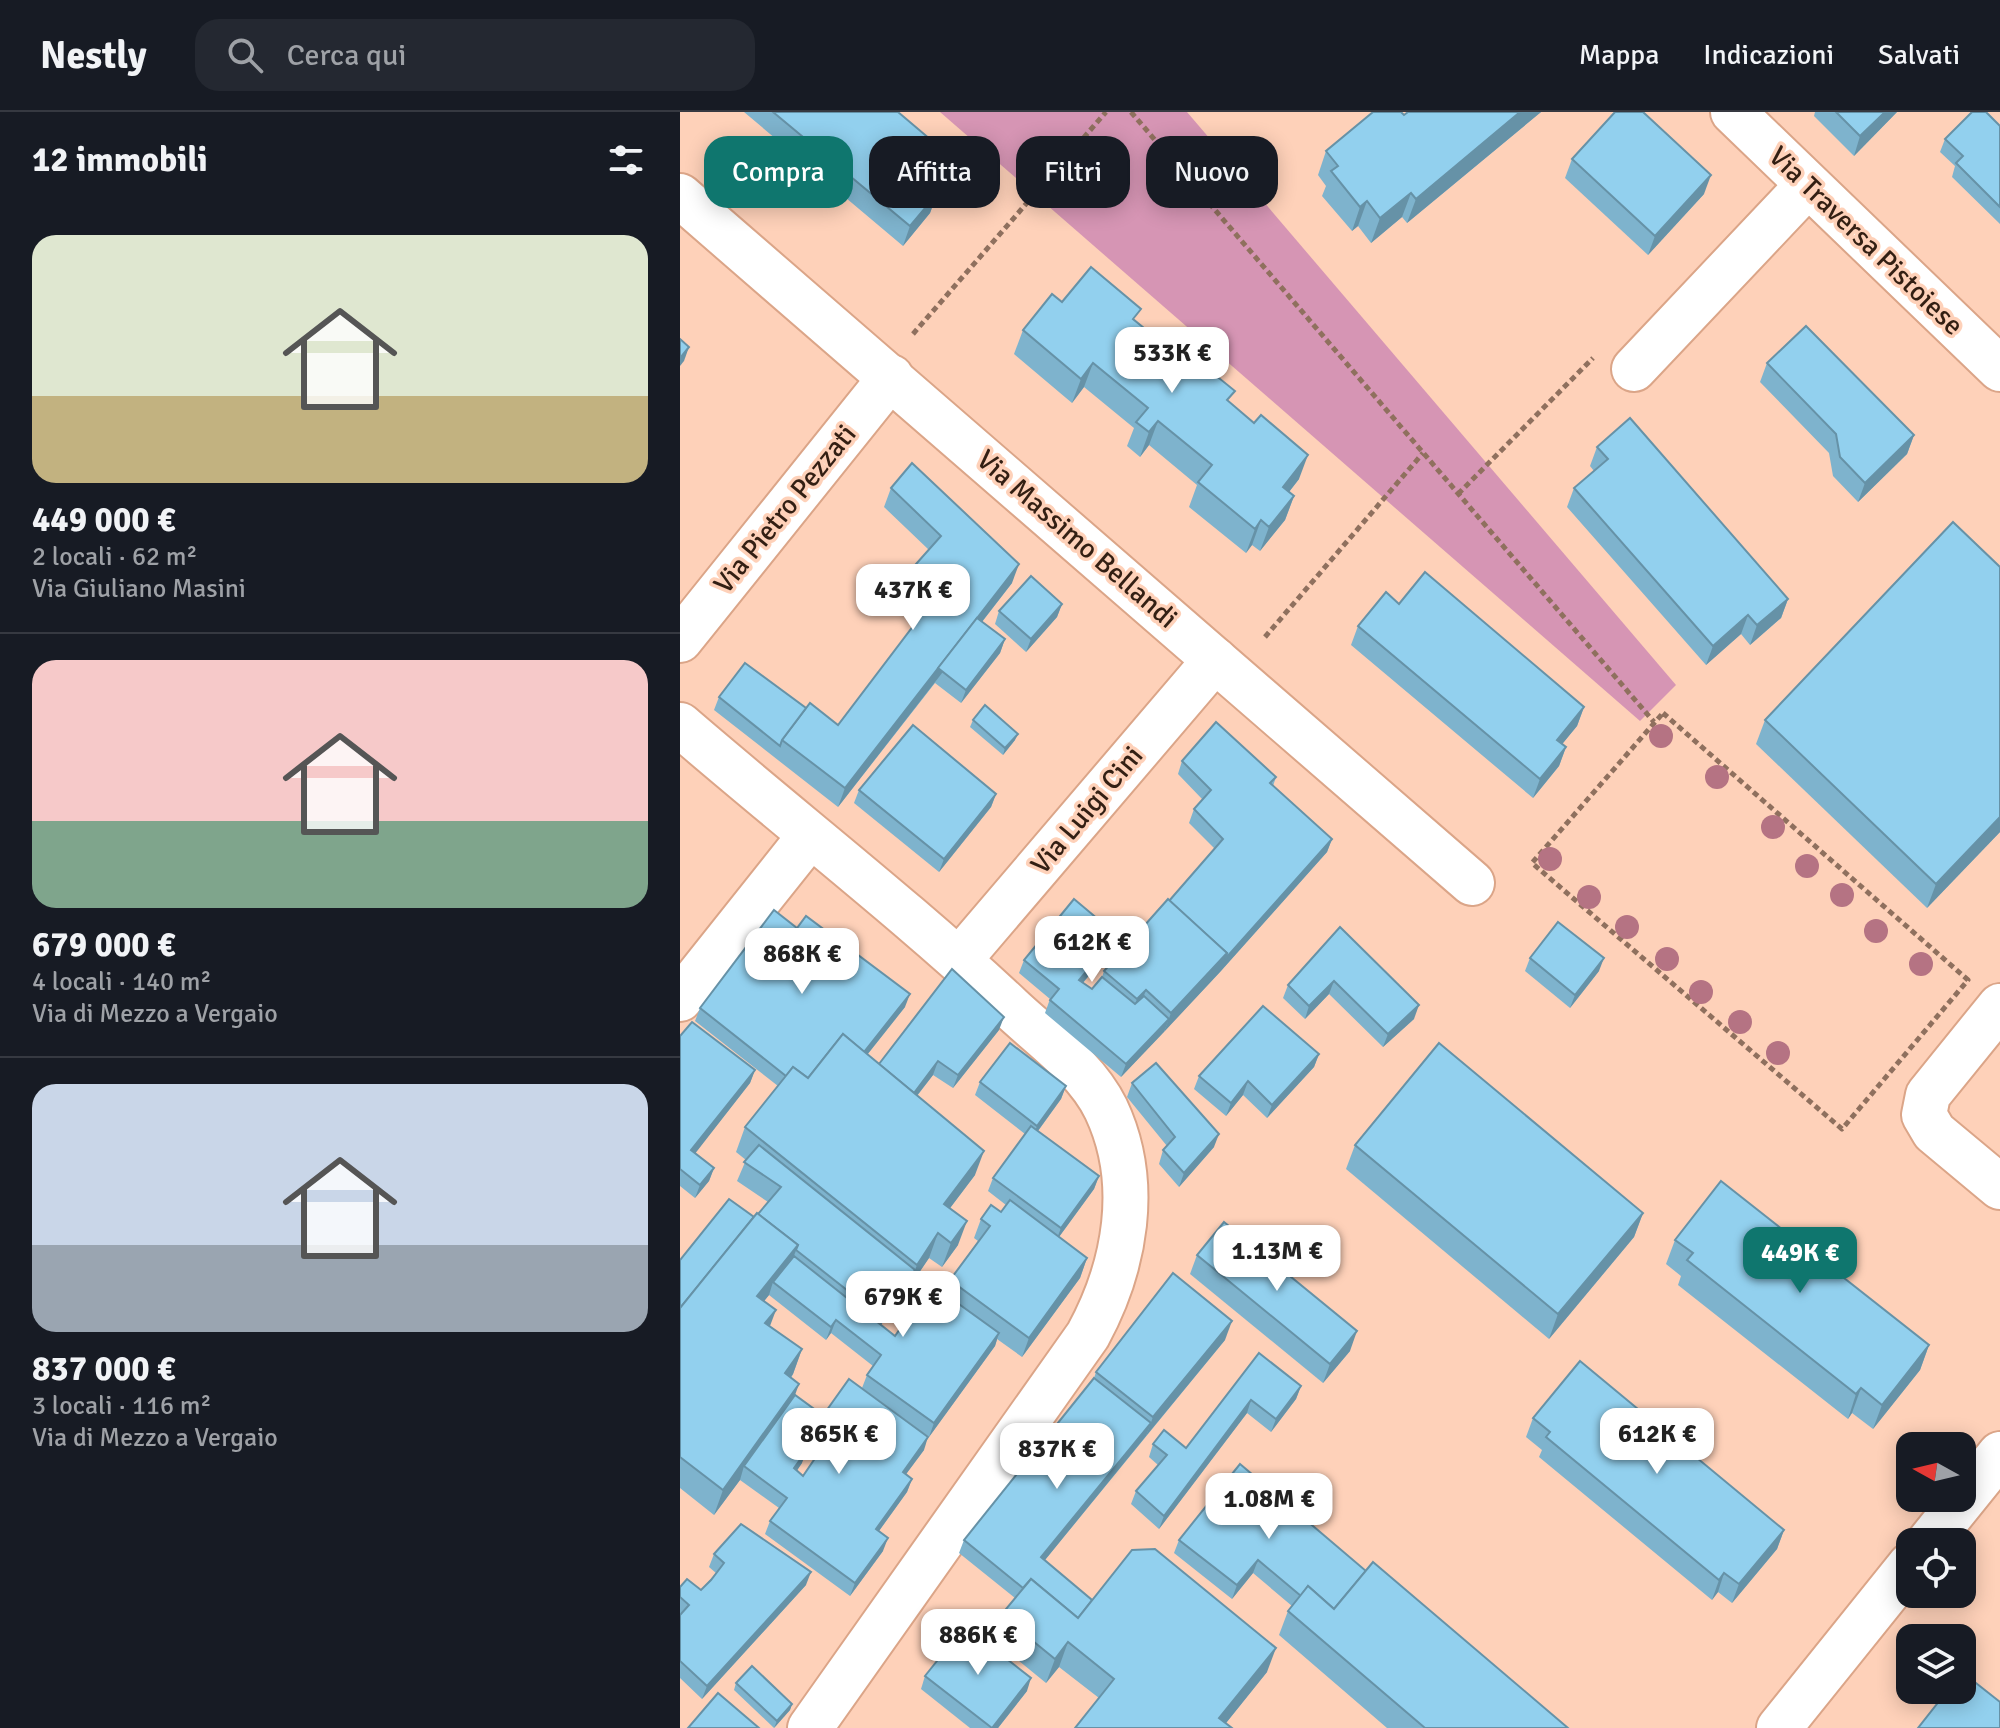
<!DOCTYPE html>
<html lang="it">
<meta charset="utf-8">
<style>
:root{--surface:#171b24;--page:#242831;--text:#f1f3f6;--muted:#9ea1a6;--line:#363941;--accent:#0f766e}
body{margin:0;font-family:Signika,sans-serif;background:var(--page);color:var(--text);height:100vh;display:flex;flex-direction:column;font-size:30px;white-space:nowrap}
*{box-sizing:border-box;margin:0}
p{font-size:26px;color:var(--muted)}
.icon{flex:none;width:44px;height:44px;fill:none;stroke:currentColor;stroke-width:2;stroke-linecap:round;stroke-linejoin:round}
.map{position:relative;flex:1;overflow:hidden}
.details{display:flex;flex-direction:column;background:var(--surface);width:680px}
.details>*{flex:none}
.banner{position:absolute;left:24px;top:24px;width:760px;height:72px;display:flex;gap:16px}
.needle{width:52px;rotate:278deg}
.buttons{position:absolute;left:1216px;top:1320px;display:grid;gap:16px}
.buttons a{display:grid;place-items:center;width:80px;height:80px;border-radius:16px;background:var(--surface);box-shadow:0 4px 20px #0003;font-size:40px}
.price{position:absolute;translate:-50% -68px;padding:0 18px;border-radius:16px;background:#fff;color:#222;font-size:26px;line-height:52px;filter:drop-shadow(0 2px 4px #0008)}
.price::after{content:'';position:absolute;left:50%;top:48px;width:24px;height:18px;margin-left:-12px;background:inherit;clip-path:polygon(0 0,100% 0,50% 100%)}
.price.selected{background:var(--accent);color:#fff}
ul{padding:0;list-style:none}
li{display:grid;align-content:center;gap:16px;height:424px;padding:0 32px}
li+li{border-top:2px solid var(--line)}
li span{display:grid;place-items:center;height:248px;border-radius:24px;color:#555}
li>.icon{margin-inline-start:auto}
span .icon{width:144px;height:144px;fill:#fffc;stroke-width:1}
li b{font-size:34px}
h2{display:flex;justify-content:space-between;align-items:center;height:96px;padding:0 32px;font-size:34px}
.chip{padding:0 28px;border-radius:24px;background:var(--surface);box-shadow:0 4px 20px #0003;font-size:28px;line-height:72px}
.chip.selected{background:var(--accent);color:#fff}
header{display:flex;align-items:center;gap:48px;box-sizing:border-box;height:112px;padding:0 40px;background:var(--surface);border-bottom:2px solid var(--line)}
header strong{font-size:38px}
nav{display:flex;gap:44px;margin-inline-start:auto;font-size:28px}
.search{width:560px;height:72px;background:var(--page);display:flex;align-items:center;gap:20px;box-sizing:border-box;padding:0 28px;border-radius:24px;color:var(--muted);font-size:30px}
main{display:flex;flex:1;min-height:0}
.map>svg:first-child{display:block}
.park{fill:#d695b4}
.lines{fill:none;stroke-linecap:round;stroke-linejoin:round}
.minor-casing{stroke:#dba588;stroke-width:48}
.path{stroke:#8f705e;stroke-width:5;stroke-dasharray:6 4;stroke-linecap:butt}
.minor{stroke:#fff;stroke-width:44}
.tree{fill:#b57383}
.wall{fill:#7eb3cd}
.shaded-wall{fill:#6692a7}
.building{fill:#92d0ee;stroke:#6692a7;stroke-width:2}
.labels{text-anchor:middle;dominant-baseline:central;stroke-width:7;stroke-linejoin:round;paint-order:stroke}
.street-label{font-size:28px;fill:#331f13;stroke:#fed1b9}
</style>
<header>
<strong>Nestly</strong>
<div class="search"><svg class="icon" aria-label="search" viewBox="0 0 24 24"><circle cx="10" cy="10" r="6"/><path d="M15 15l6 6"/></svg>Cerca qui</div>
<nav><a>Mappa</a><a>Indicazioni</a><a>Salvati</a></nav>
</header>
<main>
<section class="details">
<h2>12 immobili<svg class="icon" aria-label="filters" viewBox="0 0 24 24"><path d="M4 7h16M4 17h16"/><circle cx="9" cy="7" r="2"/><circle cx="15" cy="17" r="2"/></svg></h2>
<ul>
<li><span style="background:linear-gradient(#dfe7d0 65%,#c2b280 0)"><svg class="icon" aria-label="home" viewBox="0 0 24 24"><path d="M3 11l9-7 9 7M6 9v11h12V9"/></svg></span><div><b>449 000 €</b><p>2 locali · 62 m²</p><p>Via Giuliano Masini</p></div></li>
<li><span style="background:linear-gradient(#f6c9c9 65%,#7fa58c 0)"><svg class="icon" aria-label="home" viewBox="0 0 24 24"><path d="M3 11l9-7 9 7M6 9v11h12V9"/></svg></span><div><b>679 000 €</b><p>4 locali · 140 m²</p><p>Via di Mezzo a Vergaio</p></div></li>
<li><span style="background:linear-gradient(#c9d6e8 65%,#9aa5b1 0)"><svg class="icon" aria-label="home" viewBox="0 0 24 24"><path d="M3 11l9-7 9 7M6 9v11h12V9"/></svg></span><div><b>837 000 €</b><p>3 locali · 116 m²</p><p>Via di Mezzo a Vergaio</p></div></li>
</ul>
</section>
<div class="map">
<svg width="1320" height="1616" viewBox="0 0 1320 1616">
<rect width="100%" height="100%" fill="#fed1b9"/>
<path class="park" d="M260,0H507L996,573L960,609Z"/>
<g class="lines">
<defs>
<g id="minor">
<path d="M1053,0L1320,257"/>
<path d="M0,84L792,771"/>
<path d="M954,257L1127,74"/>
<path d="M0,528L211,265"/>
<path d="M0,613C110,708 225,797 331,896C364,927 406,956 426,997C461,1071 445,1155 408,1223L130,1616"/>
<path d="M279,848L535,548"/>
<path d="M0,887L129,725"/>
<path d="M1320,894L1248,983L1244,1003L1254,1020L1320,1075"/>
<path d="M1249,1430L1320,1342"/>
<path d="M1099,1616L1230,1453"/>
</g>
</defs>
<use href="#minor" class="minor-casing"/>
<g class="path">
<path d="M451,0L974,610"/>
<path d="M233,222L426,0"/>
<path d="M778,382L913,246"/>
<path d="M585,525L743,341"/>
<path d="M983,601L1288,868L1162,1017L852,751Z"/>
</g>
<use href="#minor" class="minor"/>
</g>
<g class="tree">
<circle cx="981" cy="624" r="12"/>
<circle cx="1037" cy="665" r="12"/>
<circle cx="1093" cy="715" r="12"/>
<circle cx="870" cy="747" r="12"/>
<circle cx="1127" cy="754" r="12"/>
<circle cx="1162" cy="783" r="12"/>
<circle cx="909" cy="785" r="12"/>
<circle cx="947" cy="815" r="12"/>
<circle cx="1196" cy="819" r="12"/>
<circle cx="987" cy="847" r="12"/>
<circle cx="1241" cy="852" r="12"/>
<circle cx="1021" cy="880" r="12"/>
<circle cx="1060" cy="910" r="12"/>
<circle cx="1098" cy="941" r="12"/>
</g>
<g class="wall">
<path d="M64,0H218L270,44L263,63L251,77L257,82L250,101L223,134Z"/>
<path d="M728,0H861L727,111L722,105L691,131L678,114L672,119L642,84L646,74L638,63L646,39L724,3Z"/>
<path d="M1135,0H1217L1174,44L1134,4Z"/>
<path d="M1320,14V112L1272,65L1275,54L1260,40L1265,27Z"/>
<path d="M892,47L1024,82L968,143L885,66Z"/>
<path d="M382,190L456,209L550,291L619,367L609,380L614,384L605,408L580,439L572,433L566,441L509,395L517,373L469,333L460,345L447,334L454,316L404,275L392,291L334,242L343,218Z"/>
<path d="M1087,251L1234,323L1227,342L1178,390L1153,364L1149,341L1080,270Z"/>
<path d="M917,335L1108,487L1101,506L1070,533L1061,522L1026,553L887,395L894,376L914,359L910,354Z"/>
<path d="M211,376L332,471L302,510L325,527L320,541L281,591L255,571L158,695L34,598L39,585L126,596L158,613L235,512L213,489L220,470L249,438L204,395Z"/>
<path d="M382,492L377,505L346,540L315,512L319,499Z"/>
<path d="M719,492L904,595L897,614L882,632L886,635L879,654L853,686L671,533L678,514Z"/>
<path d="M293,608L335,628L323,643L290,615Z"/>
<path d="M1085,608L1320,720L1247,796L1076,632Z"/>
<path d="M502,649L596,665L593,674L652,727L647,740L540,860L441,965L365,901L370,887L339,861L344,848L432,836L403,871L412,877L422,865L424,859L489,789L535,737L509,711L514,697L523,688L498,662Z"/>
<path d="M179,678L316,682L311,695L259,760L174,691Z"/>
<path d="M660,815L734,907L703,935L649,882L625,907L603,886L608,873Z"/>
<path d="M850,846L919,859L890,896L845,859Z"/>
<path d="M225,895L187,943L199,952L319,918L273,976L253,963L237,984L295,1063L270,1096L278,1133L262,1155L249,1146L228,1177L201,1213L215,1224L265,1182L270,1168L298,1129L294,1126L301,1107L321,1100L326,1093L308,1079L313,1066L345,1022L295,983L300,970L386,974L381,987L358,1019L419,1064L414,1077L379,1125L407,1146L400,1166L342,1245L317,1227L315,1234L249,1325L182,1276L187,1263L193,1254L151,1221L146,1228L89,1183L84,1189L90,1214L122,1237L113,1262L111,1266L115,1283L136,1316L122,1335V1351L117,1358L123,1364L135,1347L130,1344L135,1331L143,1319L139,1315L144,1302L244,1338L226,1362L232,1367L227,1380L199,1419L203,1439L170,1484L85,1422L90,1409L99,1396L60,1368L34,1403L0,1376V1148L78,1102L88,1090L57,1069L66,1048L56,1040L65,1015L98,974L15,909L20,896Z"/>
<path d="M0,924L75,958L70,971L15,1041L34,1056L29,1069L15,1086L0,1074Z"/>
<path d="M639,942L634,955L587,1006L563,983L546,1004L514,977L519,964Z"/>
<path d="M452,971L534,1035L499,1075L479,1052L483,1038L487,1034L447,985Z"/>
<path d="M675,1033L963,1101L954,1125L869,1227L666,1057Z"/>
<path d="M995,1128L1249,1233L1240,1258L1193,1317L1172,1301L1168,1307L998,1173L1001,1164L986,1152Z"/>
<path d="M517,1143L670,1239L643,1271L510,1162Z"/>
<path d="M545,1228L365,1448L412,1488L587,1560L546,1611L419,1586L379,1555L366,1571L312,1527L321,1503L335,1486L279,1441L284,1428L414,1266L416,1260Z"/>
<path d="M579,1241L621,1274L616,1287L591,1320L567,1301L479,1417L451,1392L456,1379L478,1353L469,1345L473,1332L506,1336Z"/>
<path d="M853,1306L1104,1418L1097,1437L1052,1491L1038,1480L1032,1488L859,1345L862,1338L846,1325Z"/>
<path d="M499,1428L686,1459L888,1616H707L599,1523L608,1499L612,1494L573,1461L552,1487L494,1441Z"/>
<path d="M34,1442L126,1473L22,1587L0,1566V1475L21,1478L36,1461L29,1455Z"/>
<path d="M245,1564L347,1579L318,1616H290L241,1577Z"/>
<path d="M56,1571L112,1592L110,1598L94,1616L54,1578Z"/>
</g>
<g class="shaded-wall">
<path d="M840,0H861L727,111L736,87Z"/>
<path d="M1205,0H1217L1174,44L1180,24Z"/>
<path d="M270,44L263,63L239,92L246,73Z"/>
<path d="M1031,63L1024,82L968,143L975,124Z"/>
<path d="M731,81L722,105L691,131L700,106Z"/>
<path d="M257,82L250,101L223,134L230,114Z"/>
<path d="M687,89L678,114L672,119L680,95Z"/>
<path d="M9,235L4,249L0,254V246Z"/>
<path d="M413,251L404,275L392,291L401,267Z"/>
<path d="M478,309L469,333L460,345L469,320Z"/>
<path d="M1234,323L1227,342L1178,390L1185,371Z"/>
<path d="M628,343L619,367L594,399L603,375Z"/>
<path d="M614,384L605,408L580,439L589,415Z"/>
<path d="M581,408L572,433L566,441L575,417Z"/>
<path d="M339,452L332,471L158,695L165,676Z"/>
<path d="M1108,487L1101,506L1070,533L1077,513Z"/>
<path d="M382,492L377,505L346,540L351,527Z"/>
<path d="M1068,503L1061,522L1026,553L1033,534Z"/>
<path d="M325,527L320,541L281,591L286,578Z"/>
<path d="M904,595L897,614L870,647L877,628Z"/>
<path d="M338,622L335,628L323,643L325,636Z"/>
<path d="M886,635L879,654L853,686L860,667Z"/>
<path d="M316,682L311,695L259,760L264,747Z"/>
<path d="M1320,705V720L1247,796L1256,772Z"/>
<path d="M652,727L647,740L540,860L484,920L491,901Z"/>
<path d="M437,823L432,836L394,881L399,868Z"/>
<path d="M924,846L919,859L890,896L895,883Z"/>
<path d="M654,869L649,882L625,907L629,894Z"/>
<path d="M466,878L459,897L450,906L457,887Z"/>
<path d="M230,882L225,895L171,963L176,950Z"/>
<path d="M739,893L734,907L703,935L708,922Z"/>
<path d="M324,905L319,918L273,976L278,963Z"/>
<path d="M489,907L484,920L441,965L446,952Z"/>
<path d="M639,942L634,955L587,1006L592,993Z"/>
<path d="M258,949L253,963L221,1004L226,991Z"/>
<path d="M75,958L70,971L7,1052L11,1038Z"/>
<path d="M568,969L563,983L546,1004L551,991Z"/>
<path d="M386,974L381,987L352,1027L357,1014Z"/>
<path d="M539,1022L534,1035L499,1075L504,1061Z"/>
<path d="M304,1039L295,1063L255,1116L264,1092Z"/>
<path d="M34,1056L29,1069L15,1086L20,1073Z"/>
<path d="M419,1064L414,1077L376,1129L381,1116Z"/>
<path d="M963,1101L954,1125L869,1227L878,1202Z"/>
<path d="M287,1109L278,1133L262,1155L271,1131Z"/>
<path d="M258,1121L249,1146L228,1177L193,1223L200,1204L235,1158L237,1153Z"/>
<path d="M118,1133L109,1157L93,1170L89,1183L68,1209L77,1184Z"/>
<path d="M407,1146L400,1166L342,1245L349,1226Z"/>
<path d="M96,1198L87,1222L85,1211Z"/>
<path d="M156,1208L151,1221L146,1228L151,1215Z"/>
<path d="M552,1209L545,1228L466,1324L473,1305Z"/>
<path d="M677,1219L670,1239L643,1271L650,1252Z"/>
<path d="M319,1221L315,1234L249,1325L254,1311Z"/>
<path d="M1249,1233L1240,1258L1193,1317L1202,1293Z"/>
<path d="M122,1237L113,1262L96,1286L105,1261Z"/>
<path d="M119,1272L110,1297L64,1354L60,1368L34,1403L43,1378Z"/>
<path d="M621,1274L616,1287L591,1320L596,1307Z"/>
<path d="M1181,1276L1172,1301L1168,1307L1176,1282Z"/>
<path d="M571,1288L567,1301L479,1417L484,1404Z"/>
<path d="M141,1302L136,1316L114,1346L118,1332Z"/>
<path d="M471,1311L466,1324L356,1459L361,1445Z"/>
<path d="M248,1325L244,1338L218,1373L223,1360Z"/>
<path d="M127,1338L122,1351L110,1369L114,1356Z"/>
<path d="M232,1367L227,1380L191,1430L196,1417Z"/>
<path d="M1104,1418L1097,1437L1052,1491L1059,1472Z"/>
<path d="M208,1426L203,1439L170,1484L175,1471Z"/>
<path d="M578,1448L573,1461L552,1487L557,1473Z"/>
<path d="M131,1460L126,1473L22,1587L27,1574Z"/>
<path d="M1044,1461L1038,1480L1032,1488L1039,1468Z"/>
<path d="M388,1530L379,1555L366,1571L375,1547Z"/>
<path d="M596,1536L587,1560L542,1616L539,1606Z"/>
<path d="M351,1566L347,1579L318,1616H312Z"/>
<path d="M112,1592L110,1598L94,1616L97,1609Z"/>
</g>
<g class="building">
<path d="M93,0H218L270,44L246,73L257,82L230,114Z"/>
<path d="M693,0H721L724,3L728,0H840L736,87L731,81L700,106L687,89L680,95L651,59L658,54L646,39Z"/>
<path d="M935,0H963L1031,63L975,124L892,47Z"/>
<path d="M1156,0H1205L1180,24Z"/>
<path d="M1292,0H1306L1320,14V95L1276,51L1283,44L1265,27Z"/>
<path d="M411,155L461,197L453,207L481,230L487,224L555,279L547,288L574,311L581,303L628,343L603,375L614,384L589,415L581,408L575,417L518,370L532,353L478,309L469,320L456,310L468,296L413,251L401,267L343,218L372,182L382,190Z"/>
<path d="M1126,214L1234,323L1185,371L1160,345L1156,322L1087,251Z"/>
<path d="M0,227L9,235L0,246Z"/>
<path d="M950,306L1108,487L1077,513L1068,503L1033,534L894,376L928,347L917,335Z"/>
<path d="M232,351L339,452L165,676L102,628L130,591L158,613L246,497L220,470L261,424L211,376Z"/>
<path d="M1273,410L1320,455V705L1256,772L1085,608Z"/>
<path d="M745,460L904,595L877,628L886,635L860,667L678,514L706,480L719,492Z"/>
<path d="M351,464L382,492L351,527L319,499Z"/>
<path d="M297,506L325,527L286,578L258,556Z"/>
<path d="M65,551L126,596L102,628L100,634L39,585Z"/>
<path d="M305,593L338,622L325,636L293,608Z"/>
<path d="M536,610L596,665L590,671L652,727L545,847L547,841L489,789L543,727L514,697L531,678L502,649Z"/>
<path d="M233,613L316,682L264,747L179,678Z"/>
<path d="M394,787L437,823L399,868L412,877L422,865L455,892L464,884L489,907L446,952L370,888L379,877L344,848Z"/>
<path d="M488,787L547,841L491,901L466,878L457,887L424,859Z"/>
<path d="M94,798L117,816L126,804L230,882L184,940L163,922L128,966L113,955L106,964L20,896Z"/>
<path d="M878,810L924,846L895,883L850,846Z"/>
<path d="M660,815L739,893L708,922L654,869L629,894L608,873Z"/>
<path d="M272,857L324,905L278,963L258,949L234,981L199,952Z"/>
<path d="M583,894L639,942L592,993L568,969L551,991L519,964Z"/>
<path d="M12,910L75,958L11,1038L34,1056L20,1073L0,1057V924Z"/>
<path d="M163,922L304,1039L264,1092L287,1109L271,1131L258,1121L237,1153L65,1015L113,955L128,966Z"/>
<path d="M330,931L386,974L357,1014L300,970Z"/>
<path d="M759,931L963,1101L878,1202L675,1033Z"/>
<path d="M476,951L539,1022L504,1061L483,1038L495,1025L452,971Z"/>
<path d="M351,1014L419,1064L381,1116L313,1066Z"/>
<path d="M79,1033L235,1158L200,1204L116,1138L118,1133L78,1102L101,1075L64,1050Z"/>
<path d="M1041,1069L1249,1233L1202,1293L1181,1276L1176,1282L1007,1148L1013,1141L995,1128Z"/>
<path d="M49,1087L74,1105L0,1196V1148Z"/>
<path d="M330,1088L407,1146L349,1226L270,1168L310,1114L301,1107L311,1093L321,1100Z"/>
<path d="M77,1101L118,1133L77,1184L96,1198L85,1211L122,1237L105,1261L119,1272L43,1378L0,1345V1196Z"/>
<path d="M544,1110L677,1219L650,1252L517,1143Z"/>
<path d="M114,1144L215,1224L251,1172L319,1221L254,1311L187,1263L201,1243L156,1208L151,1215L93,1170Z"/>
<path d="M493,1161L552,1209L473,1305L416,1260Z"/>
<path d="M579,1241L621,1274L596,1307L571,1288L484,1404L456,1379L487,1343L473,1332L484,1318L506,1336Z"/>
<path d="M900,1249L1104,1418L1059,1472L1044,1461L1039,1468L866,1325L870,1320L853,1306Z"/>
<path d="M414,1266L471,1311L361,1445L412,1488L398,1506L351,1467L343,1476L284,1428Z"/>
<path d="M169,1267L248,1325L223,1360L232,1367L196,1417L208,1426L175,1471L90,1409L107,1386L64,1354L115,1283L141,1302L118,1332L127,1338L114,1356L123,1364L142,1336L135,1331L151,1308L144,1302Z"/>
<path d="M560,1352L686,1459L654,1497L628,1474L621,1484L578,1448L557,1473L499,1428Z"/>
<path d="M61,1412L131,1460L27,1574L0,1549V1503L9,1493L0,1485V1475L7,1467L21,1478L31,1468L44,1451L34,1442Z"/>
<path d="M475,1437L596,1536L539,1606L552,1616H395L434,1567L388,1530L375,1547L321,1503L351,1467L398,1506L452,1438Z"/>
<path d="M693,1450L888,1616H745L608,1499L628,1474L654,1497Z"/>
<path d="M285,1514L351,1566L312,1616L245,1564Z"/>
<path d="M72,1554L112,1592L97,1609L56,1571Z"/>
<path d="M1282,1560L1320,1590V1616H1238L1268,1578H1282Z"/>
<path d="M38,1581L79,1616H8Z"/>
</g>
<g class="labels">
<g class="street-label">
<text transform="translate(1186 129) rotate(44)">Via Traversa Pistoiese</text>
<text transform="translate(105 397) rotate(-51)">Via Pietro Pezzati</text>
<text transform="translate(397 427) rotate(41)">Via Massimo Bellandi</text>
<text transform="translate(407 698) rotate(-50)">Via Luigi Cini</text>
</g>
</g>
</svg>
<div class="buttons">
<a><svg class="needle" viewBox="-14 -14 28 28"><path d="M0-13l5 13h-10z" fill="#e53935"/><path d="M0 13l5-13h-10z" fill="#9ea1a6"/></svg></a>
<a><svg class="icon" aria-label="locate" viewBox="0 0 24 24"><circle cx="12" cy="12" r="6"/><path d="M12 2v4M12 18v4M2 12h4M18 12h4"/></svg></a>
<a><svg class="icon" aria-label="layers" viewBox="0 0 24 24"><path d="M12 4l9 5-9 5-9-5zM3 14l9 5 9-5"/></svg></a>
</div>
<b class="price" style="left:492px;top:283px">533K €</b>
<b class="price" style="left:233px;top:520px">437K €</b>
<b class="price" style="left:412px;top:872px">612K €</b>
<b class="price" style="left:122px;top:884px">868K €</b>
<b class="price" style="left:597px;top:1181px">1.13M €</b>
<b class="price selected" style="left:1120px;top:1183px">449K €</b>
<b class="price" style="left:223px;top:1227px">679K €</b>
<b class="price" style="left:159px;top:1364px">865K €</b>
<b class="price" style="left:977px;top:1364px">612K €</b>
<b class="price" style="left:377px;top:1379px">837K €</b>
<b class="price" style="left:589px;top:1429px">1.08M €</b>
<b class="price" style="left:298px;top:1565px">886K €</b>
<div class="banner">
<a class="chip selected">Compra</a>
<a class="chip">Affitta</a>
<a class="chip">Filtri</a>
<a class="chip">Nuovo</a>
</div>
</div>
</main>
